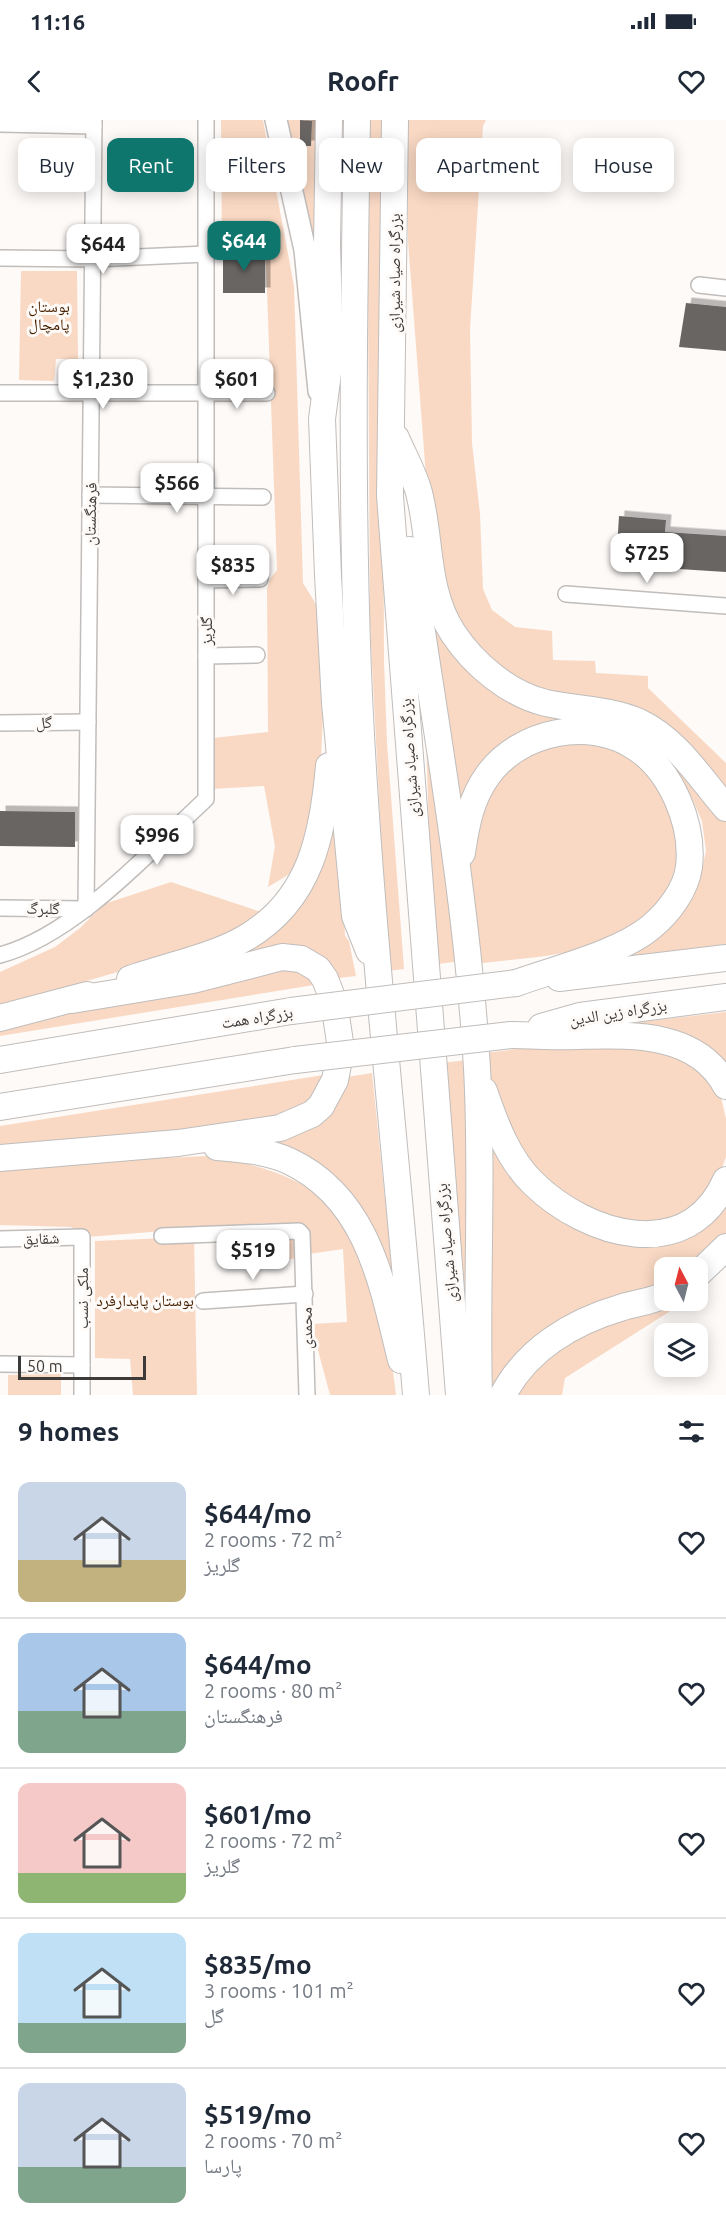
<!DOCTYPE html>
<meta charset="utf-8">
<style>
:root{--surface:#fff;--page:#f2f2f3;--text:#1f2937;--muted:#747a83;--line:#e0e1e3;--accent:#0f766e}
body{margin:0;font-family:Ubuntu,"Noto Naskh Arabic",sans-serif;background:var(--page);color:var(--text);height:100vh;display:flex;flex-direction:column;font-size:22px;white-space:nowrap}
*{box-sizing:border-box;margin:0}
p{font-size:20px;color:var(--muted)}
.icon{flex:none;width:33px;height:33px;fill:none;stroke:currentColor;stroke-width:2;stroke-linecap:round;stroke-linejoin:round}
.map{position:relative;height:1275px;overflow:hidden}
.side{display:flex;flex-direction:column;background:var(--surface);flex:1}
.side>*{flex:none}
.hud{position:absolute;left:18px;top:18px;width:690px;height:54px;display:flex;gap:12px}
.needle{width:39px;rotate:353deg}
.controls{position:absolute;left:654px;top:1137px;display:grid;gap:12px}
.controls a{display:grid;place-items:center;width:54px;height:54px;border-radius:12px;background:var(--surface);box-shadow:0 3px 15px #0003;font-size:30px}
.scale{position:absolute;left:18px;bottom:15px;width:128px;box-sizing:border-box;padding-left:6px;border:3px solid #3c3b3a;border-top:0;font-size:16px;line-height:21px;white-space:nowrap;color:#3c3b3a;-webkit-text-stroke:4px #fdfaf8;paint-order:stroke}
.price{position:absolute;translate:-50% -51px;padding:0 14px;border-radius:12px;background:#fff;color:#222;font-size:20px;line-height:39px;filter:drop-shadow(0 2px 3px #0008)}
.price::after{content:'';position:absolute;left:50%;top:36px;width:18px;height:14px;margin-left:-9px;background:inherit;clip-path:polygon(0 0,100% 0,50% 100%)}
.price.current{background:var(--accent);color:#fff}
ul{padding:0;list-style:none}
li{display:flex;align-items:center;gap:18px;height:150px;padding:0 18px}
li+li{border-top:2px solid var(--line)}
li span{display:grid;place-items:center;flex:none;width:168px;height:120px;border-radius:12px;color:#555}
li>.icon{margin-inline-start:auto}
span .icon{width:72px;height:72px;fill:#fffc;stroke-width:1}
li b{font-size:26px}
h2{display:flex;justify-content:space-between;align-items:center;height:72px;padding:0 18px;font-size:26px}
.pill{padding:0 21px;border-radius:12px;background:var(--surface);box-shadow:0 3px 15px #0003;font-size:21px;line-height:54px}
.pill.current{background:var(--accent);color:#fff}
.status{display:flex;justify-content:space-between;align-items:center;height:42px;padding:0 30px;background:var(--surface);direction:ltr}
.status svg{height:16px;fill:currentColor}
header{display:flex;justify-content:space-between;align-items:center;height:78px;padding:0 18px;background:var(--surface);font-size:27px;font-weight:600}
.map>svg:first-child{display:block}
.green{fill:#f9d9c4}
.building{fill:#686564;filter:url(#shadow)}
.lines{fill:none;stroke-linecap:round;stroke-linejoin:round}
.minor-casing{stroke:#c0bdbb;stroke-width:18}
.secondary-casing{stroke:#c0bdbb;stroke-width:24}
.trunk-casing{stroke:#c0bdbb;stroke-width:28}
.minor{stroke:#fff;stroke-width:15}
.secondary{stroke:#fff;stroke-width:21}
.trunk{stroke:#fff;stroke-width:26}
.trunk-bridge-casing{stroke:#c0bdbb;stroke-width:28;stroke-linecap:butt}
.trunk-bridge{stroke:#fff;stroke-width:26}
.labels{text-anchor:middle;dominant-baseline:central;stroke-width:6;stroke-linejoin:round;paint-order:stroke}
.street-label{font-size:16px;fill:#3c3b3a;stroke:#fdfaf8}
.park-label{font-size:16px;fill:#472000;stroke:#fdfaf8}
</style>
<div class="status"><b>11:16</b><svg viewBox="0 0 49 12"><path d="M0 12V9h3v3zM5 12V6h3v6zM10 12V3h3v9zM15 12V0h3v12zM26 1h20v11H26zM47 4h2v5h-2z"/></svg></div>
<header><svg class="icon" aria-label="back" viewBox="0 0 24 24"><path d="M15 5l-7 7 7 7"/></svg>Roofr<svg class="icon" aria-label="heart" viewBox="0 0 24 24"><path d="M12 20l-8-8c-3-5 5-10 8-4 3-6 11-1 8 4z"/></svg></header>
<div class="map">
<svg width="726" height="1275" viewBox="0 0 726 1275">
<defs>
<filter id="shadow"><feDropShadow dx="5.5" dy="-5.5" stdDeviation="0" flood-color="#0004"/></filter>
</defs>
<rect width="100%" height="100%" fill="#fdfaf8"/>
<g class="green">
<path d="M221,0H263L294,166L303,463L322,494L324,573L320,660L306,734L288,755L268,767L275,726L264,666L211,669L213,618L268,612L267,469L270,459L277,450L266,143L263,127L222,128Z"/>
<path d="M282,0H324L325,188Z"/>
<path d="M367,0H382L384,542L387,623L404,849L388,851L370,505Z"/>
<path d="M408,0H486L483,6L470,209L472,323L480,394L483,469L492,490L515,507L552,511L553,540L595,541L596,553L648,556V568L726,643V677L597,584L509,559L453,502L431,422L408,121Z"/>
<path d="M21,151H77L78,239H56L54,261L19,260Z"/>
<path d="M419,413L459,536L653,617L726,698V824L600,840L691,775L701,753L706,731L702,701L689,672L674,650L656,633L544,609L462,698Z"/>
<path d="M425,582L461,841L438,844L427,715L429,712Z"/>
<path d="M550,624C584,624 611,623 641,645C647,649 651,657 656,662C687,704 685,763 645,799C605,836 527,837 475,844L468,735L479,684L504,648Z"/>
<path d="M335,652L345,816L349,821L356,856L331,859L325,848L218,840L273,809Z"/>
<path d="M171,762L258,791L271,790L259,802L173,836L0,886V852L55,827L80,808L104,784Z"/>
<path d="M292,842L320,864L0,916V907Z"/>
<path d="M726,892V960L716,947L580,909Z"/>
<path d="M559,924L682,930L719,969L726,999V1037L723,1045L709,1074L669,1103L617,1105L540,1058L494,984L484,933Z"/>
<path d="M468,940L472,1275L441,943Z"/>
<path d="M372,953L397,1196L326,1052L301,1033L264,1020L340,958Z"/>
<path d="M330,954L322,974L281,1004L0,1030V1006Z"/>
<path d="M485,989L519,1055L650,1120L726,1070V1116L698,1148H664V1167L508,1255L486,1275Z"/>
<path d="M206,1036C268,1045 329,1064 360,1123C367,1137 370,1156 375,1171C385,1206 392,1239 396,1275H330L311,1204L347,1202L343,1129L309,1134V1138L267,1140L266,1103L87,1117L71,1107L0,1105V1046Z"/>
<path d="M194,1117L197,1275H133L130,1239L95,1238V1121Z"/>
<path d="M668,1181H686L565,1258L562,1275H511L570,1216Z"/>
<path d="M61,1254V1275H8V1255Z"/>
</g>
<g class="building">
<path d="M300,0L312,1L311,26H300Z"/>
<path d="M223,130L265,131V173H223Z"/>
<path d="M686,183L726,187V231L679,227Z"/>
<path d="M619,396L666,400L665,412L726,416V452L616,445Z"/>
<path d="M0,691L75,692V727L0,726Z"/>
</g>
<g class="lines">
<defs>
<g id="minor">
<path d="M0,4L94,6"/>
<path d="M0,138L93,139L206,134"/>
<path d="M699,165L726,168"/>
<path d="M0,273H267"/>
<path d="M90,375L263,377"/>
<path d="M206,460L260,459"/>
<path d="M566,474L726,486"/>
<path d="M206,536L257,535"/>
<path d="M0,603L88,602"/>
<path d="M0,788L86,789"/>
<path d="M86,789L94,0"/>
<path d="M0,835C75,815 149,732 206,679V0"/>
<path d="M162,1116L299,1111L302,1114L307,1275"/>
<path d="M0,1119L82,1117V1275"/>
<path d="M203,1181L305,1174"/>
<path d="M0,1244L82,1245"/>
</g>
<path id="secondary" d="M276,0L305,130L319,271"/>
<g id="trunk">
<path d="M329,0L327,124L330,237L322,299L328,455L335,583L355,796L369,831"/>
<path d="M357,0C354,184 351,368 358,552C368,794 397,1034 416,1275"/>
<path d="M395,0L390,376L459,1275"/>
<path d="M396,318C404,337 416,357 420,377C431,423 426,472 453,513C474,545 509,574 546,583C578,590 609,589 639,602C677,620 700,658 726,688"/>
<path d="M410,430C434,602 467,774 477,948C483,1057 476,1166 479,1275"/>
<path d="M462,733C466,705 471,678 488,655C520,611 589,597 635,627C671,650 694,704 689,747C686,770 668,793 651,807C620,833 555,849 516,863"/>
<path d="M559,858L726,838"/>
<path d="M130,859C166,846 214,837 247,817C311,779 323,714 329,646"/>
<path d="M0,898L87,875"/>
<path d="M541,907L580,896L726,877"/>
<path d="M511,915C533,915 555,917 577,916C630,915 697,911 726,966"/>
<path d="M0,940L291,891"/>
<path d="M484,971C495,1003 508,1039 533,1063C587,1116 688,1146 726,1060"/>
<path d="M0,987L295,940"/>
<path d="M217,1027C240,1029 268,1031 289,1041C368,1078 382,1163 401,1240"/>
<path d="M0,1038L178,1023L280,1008L312,994L321,986L335,960L341,929L334,882L325,859L318,849L301,839L282,837L193,860L72,880"/>
<path d="M698,1154L726,1127"/>
<path d="M503,1275C526,1230 572,1202 620,1188C634,1183 651,1182 664,1175"/>
</g>
</defs>
<use href="#minor" class="minor-casing"/>
<use href="#secondary" class="secondary-casing"/>
<use href="#trunk" class="trunk-casing"/>
<use href="#minor" class="minor"/>
<use href="#secondary" class="secondary"/>
<use href="#trunk" class="trunk"/>
<defs>
<g id="trunk-bridge">
<path d="M291,891L516,863"/>
<path d="M295,940L511,915"/>
</g>
</defs>
<use href="#trunk-bridge" class="trunk-bridge-casing"/>
<use href="#trunk-bridge" class="trunk-bridge"/>
</g>
<g class="labels">
<g class="street-label">
<text transform="translate(394 153) rotate(-90)">بزرگراه صیاد شیرازی</text>
<text transform="translate(90 394) rotate(-89)">فرهنگستان</text>
<text transform="translate(206 511) rotate(-90)">گلریز</text>
<text transform="translate(44 602) rotate(-1)">گل</text>
<text transform="translate(409 638) rotate(-94)">بزرگراه صیاد شیرازی</text>
<text transform="translate(43 788) rotate(1)">گلبرگ</text>
<text transform="translate(618 892) rotate(-9)">بزرگراه زین الدین</text>
<text transform="translate(257 897) rotate(-9)">بزرگراه همت</text>
<text transform="translate(41 1118) rotate(-2)">شقایق</text>
<text transform="translate(446 1123) rotate(-95)">بزرگراه صیاد شیرازی</text>
<text transform="translate(82 1178) rotate(-90)">ملکی نسب</text>
<text transform="translate(306 1208) rotate(-91)">محمدی</text>
</g>
<g class="park-label">
<text x="49" y="186">بوستان<tspan x="49" dy="18">پامچال</tspan></text>
<text x="145" y="1180">بوستان پایدارفرد</text>
</g>
</g>
</svg>
<div class="controls">
<a><svg class="needle" viewBox="-14 -14 28 28"><path d="M0-13l5 13h-10z" fill="#e53935"/><path d="M0 13l5-13h-10z" fill="#747a83"/></svg></a>
<a><svg class="icon" aria-label="layers" viewBox="0 0 24 24"><path d="M12 4l9 5-9 5-9-5zM3 14l9 5 9-5"/></svg></a>
</div>
<div class="scale">50 m</div>
<b class="price current" style="left:244px;top:152px">$644</b>
<b class="price" style="left:103px;top:155px">$644</b>
<b class="price" style="left:103px;top:290px">$1,230</b>
<b class="price" style="left:237px;top:290px">$601</b>
<b class="price" style="left:177px;top:394px">$566</b>
<b class="price" style="left:647px;top:464px">$725</b>
<b class="price" style="left:233px;top:476px">$835</b>
<b class="price" style="left:157px;top:746px">$996</b>
<b class="price" style="left:253px;top:1161px">$519</b>
<div class="hud">
<a class="pill">Buy</a>
<a class="pill current">Rent</a>
<a class="pill">Filters</a>
<a class="pill">New</a>
<a class="pill">Apartment</a>
<a class="pill">House</a>
</div>
</div>
<section class="side">
<h2>9 homes<svg class="icon" aria-label="filters" viewBox="0 0 24 24"><path d="M4 7h16M4 17h16"/><circle cx="9" cy="7" r="2"/><circle cx="15" cy="17" r="2"/></svg></h2>
<ul>
<li><span style="background:linear-gradient(#c9d6e8 65%,#c2b280 0)"><svg class="icon" aria-label="home" viewBox="0 0 24 24"><path d="M3 11l9-7 9 7M6 9v11h12V9"/></svg></span><div><b>$644/mo</b><p>2 rooms · 72 m²</p><p>گلریز</p></div><svg class="icon" aria-label="heart" viewBox="0 0 24 24"><path d="M12 20l-8-8c-3-5 5-10 8-4 3-6 11-1 8 4z"/></svg></li>
<li><span style="background:linear-gradient(#a9c7e8 65%,#7fa58c 0)"><svg class="icon" aria-label="home" viewBox="0 0 24 24"><path d="M3 11l9-7 9 7M6 9v11h12V9"/></svg></span><div><b>$644/mo</b><p>2 rooms · 80 m²</p><p>فرهنگستان</p></div><svg class="icon" aria-label="heart" viewBox="0 0 24 24"><path d="M12 20l-8-8c-3-5 5-10 8-4 3-6 11-1 8 4z"/></svg></li>
<li><span style="background:linear-gradient(#f6c9c9 75%,#8fb573 0)"><svg class="icon" aria-label="home" viewBox="0 0 24 24"><path d="M3 11l9-7 9 7M6 9v11h12V9"/></svg></span><div><b>$601/mo</b><p>2 rooms · 72 m²</p><p>گلریز</p></div><svg class="icon" aria-label="heart" viewBox="0 0 24 24"><path d="M12 20l-8-8c-3-5 5-10 8-4 3-6 11-1 8 4z"/></svg></li>
<li><span style="background:linear-gradient(#bfe0f5 75%,#7fa58c 0)"><svg class="icon" aria-label="home" viewBox="0 0 24 24"><path d="M3 11l9-7 9 7M6 9v11h12V9"/></svg></span><div><b>$835/mo</b><p>3 rooms · 101 m²</p><p>گل</p></div><svg class="icon" aria-label="heart" viewBox="0 0 24 24"><path d="M12 20l-8-8c-3-5 5-10 8-4 3-6 11-1 8 4z"/></svg></li>
<li><span style="background:linear-gradient(#c9d6e8 70%,#7fa58c 0)"><svg class="icon" aria-label="home" viewBox="0 0 24 24"><path d="M3 11l9-7 9 7M6 9v11h12V9"/></svg></span><div><b>$519/mo</b><p>2 rooms · 70 m²</p><p>پارسا</p></div><svg class="icon" aria-label="heart" viewBox="0 0 24 24"><path d="M12 20l-8-8c-3-5 5-10 8-4 3-6 11-1 8 4z"/></svg></li>
</ul>
</section>
